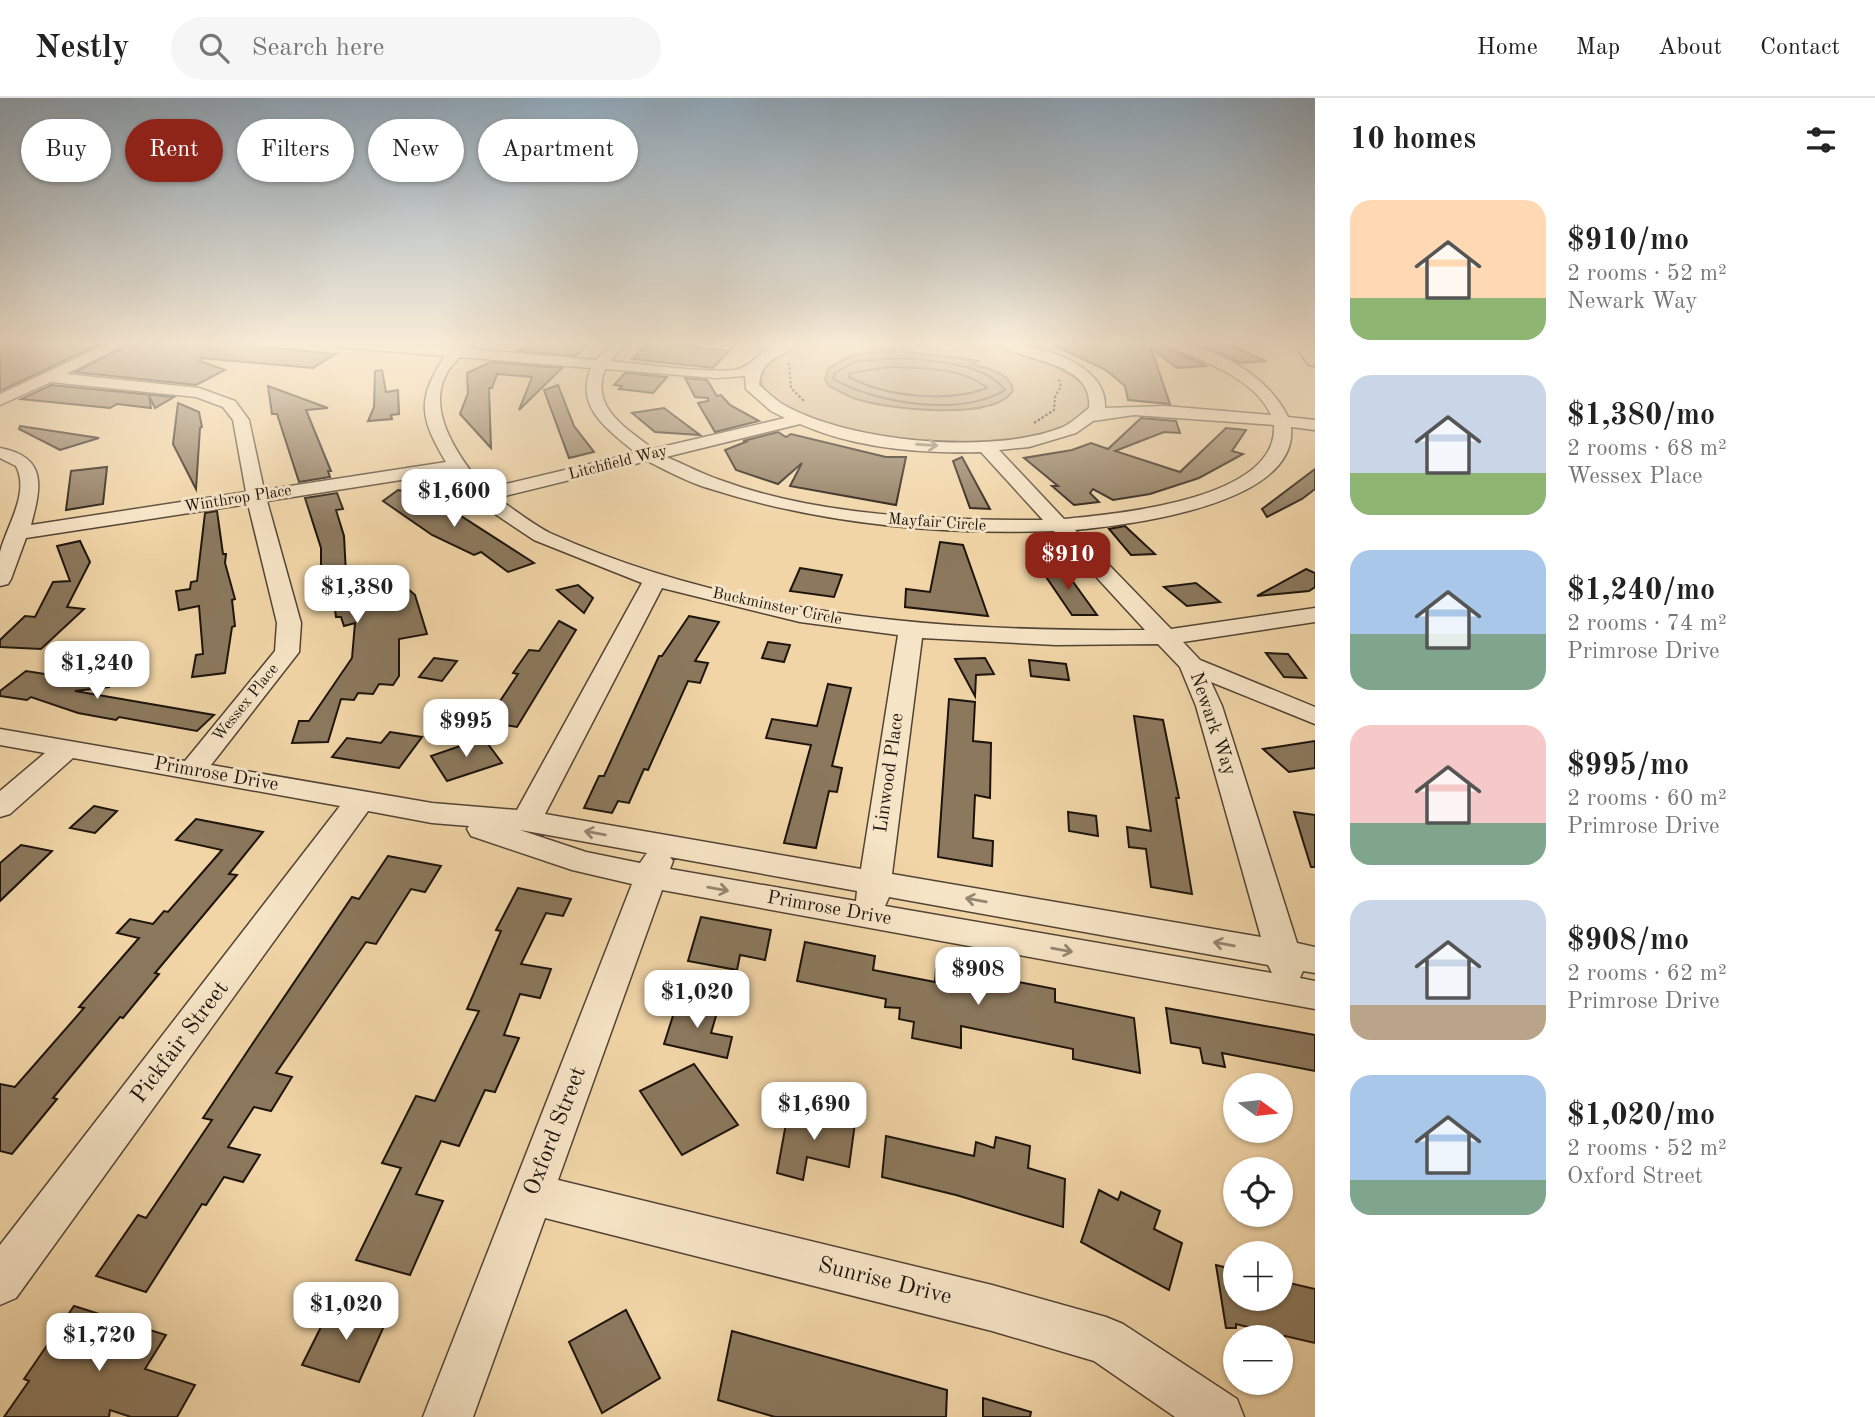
<!DOCTYPE html>
<meta charset="utf-8">
<style>
:root{--surface:#fff;--page:#f6f6f6;--text:#222;--muted:#767676;--line:#e0e0e0;--accent:#8f2418}
body{margin:0;font-family:"Old Standard TT",serif;background:var(--page);color:var(--text);height:100vh;display:flex;flex-direction:column;font-size:26px;white-space:nowrap}
*{box-sizing:border-box;margin:0}
p{font-size:23px;color:var(--muted)}
.icon{flex:none;width:38px;height:38px;fill:none;stroke:currentColor;stroke-width:2;stroke-linecap:round;stroke-linejoin:round}
.map{position:relative;flex:1;overflow:hidden}
.details{display:flex;flex-direction:column;background:var(--surface);width:560px}
.details>*{flex:none}
.banner{position:absolute;left:21px;top:21px;width:665px;height:63px;display:flex;gap:14px}
.needle{width:46px;rotate:105deg}
.fabs{position:absolute;left:1223px;top:975px;display:grid;gap:14px}
.fabs a{display:grid;place-items:center;width:70px;height:70px;border-radius:50%;background:var(--surface);box-shadow:0 2px 5px #0004;font-size:35px}
.price{position:absolute;translate:-50% -60px;padding:0 16px;border-radius:14px;background:#fff;color:#222;font-size:23px;line-height:46px;filter:drop-shadow(0 2px 4px #0008)}
.price::after{content:'';position:absolute;left:50%;top:42px;width:21px;height:16px;margin-left:-10px;background:inherit;clip-path:polygon(0 0,100% 0,50% 100%)}
.price.current{background:var(--accent);color:#fff}
ul{padding:0;list-style:none}
li{display:flex;align-items:center;gap:21px;height:175px;padding:0 35px}
li span{display:grid;place-items:center;flex:none;width:196px;height:140px;border-radius:21px;color:#555}
li>.icon{margin-inline-start:auto}
span .icon{width:84px;height:84px;fill:#fffc;stroke-width:1}
li b{font-size:30px}
h2{display:flex;justify-content:space-between;align-items:center;height:84px;padding:0 35px;font-size:30px}
.pill{padding:0 24px;border-radius:32px;background:var(--surface);box-shadow:0 2px 5px #0004;font-size:24px;line-height:63px}
.pill.current{background:var(--accent);color:#fff}
header{display:flex;align-items:center;gap:42px;box-sizing:border-box;height:98px;padding:0 35px;background:var(--surface);border-bottom:2px solid var(--line)}
header strong{font-size:33px}
nav{display:flex;gap:38px;margin-inline-start:auto;font-size:24px}
.search{width:490px;height:63px;background:var(--page);display:flex;align-items:center;gap:18px;box-sizing:border-box;padding:0 24px;border-radius:38px;color:var(--muted);font-size:26px}
main{display:flex;flex:1;min-height:0}
.map>svg:first-child{display:block}
.green{fill:#cdb48d;stroke:#75644d;stroke-width:2;fill-rule:evenodd}
.water{fill:#a99373;stroke:#71604a;stroke-width:2}
.lines{fill:none;stroke-linecap:round;stroke-linejoin:round}
.shore{stroke:#635440;stroke-width:2}
.building{fill:#8b785d;stroke:#1d140d;stroke-width:2}
.minor-casing{stroke:#524434;stroke-width:3}
.major-casing{stroke:#1d140d;stroke-width:3}
.highway-casing{stroke:#1d140d;stroke-width:3}
.path{stroke:#1d140d;stroke-width:2;stroke-dasharray:2.5 2;stroke-linecap:butt}
.minor{fill:#f6e4c6;fill-rule:evenodd}
.major{fill:#f1d5a7;fill-rule:evenodd}
.highway{fill:#f1d5a7;fill-rule:evenodd}
.oneway{stroke:#948673}
.labels{text-anchor:middle;dominant-baseline:central;stroke-width:6;stroke-linejoin:round;paint-order:stroke}
.far-street-label{font-size:16px;fill:#1d140d;stroke:#f6e4c6}
.street-label{font-size:19px;fill:#1d140d;stroke:#f6e4c6}
.near-street-label{font-size:23px;fill:#1d140d;stroke:#f6e4c6}
</style>
<header>
<strong>Nestly</strong>
<div class="search"><svg class="icon" aria-label="search" viewBox="0 0 24 24"><circle cx="10" cy="10" r="6"/><path d="M15 15l6 6"/></svg>Search here</div>
<nav><a>Home</a><a>Map</a><a>About</a><a>Contact</a></nav>
</header>
<main>
<div class="map">
<svg width="1315" height="1319" viewBox="0 0 1315 1319">
<rect width="100%" height="100%" fill="#f1d5a7"/>
<filter id="stains"><feTurbulence type="fractalNoise" baseFrequency=".00286" numOctaves="4"/><feColorMatrix values="0 0 0 0 .2 0 0 0 0 .09 0 0 0 0 .02 0 0 0 .5 -.17"/></filter>
<radialGradient id="worn" r=".72"><stop offset=".6" stop-color="#630" stop-opacity="0"/><stop offset="1" stop-color="#630" stop-opacity=".3"/></radialGradient>
<path class="green" d="M809,245H988C1024,254 1153,294 1055,332C998,354 782,349 760,282C763,259 789,251 809,245ZM901,253L974,262L971,266L987,270L1006,279L981,310C938,314 894,311 852,299L840,262L855,256Z"/>
<path class="water" d="M901,253L978,263L972,267C988,270 1011,275 1013,293C993,324 884,311 853,300C845,297 837,292 829,288L825,282L828,271C851,255 873,253 901,253Z"/>
<g class="lines">
<g class="shore">
<path d="M901,260C934,263 983,264 1005,292C960,319 878,306 833,281L835,275L856,263Z"/>
<path d="M888,269C918,270 963,269 987,290C948,305 886,299 849,279L850,275Z"/>
</g>
</g>
<g class="building">
<path d="M0,245H102L0,293Z"/>
<path d="M131,245H224L336,256L313,270L201,260L200,263L225,272L196,287L75,274Z"/>
<path d="M533,245H589L576,258L517,253Z"/>
<path d="M647,245H656L729,253L713,270L632,261Z"/>
<path d="M1049,245H1163L1172,252L1207,268L1177,270L1151,250L1170,306L1128,302L1125,288L1106,272Z"/>
<path d="M1190,245H1225L1266,263L1240,265L1220,255Z"/>
<path d="M491,264L562,270L519,312L532,279L497,276L492,290H489L491,350L460,316L468,295L467,275Z"/>
<path d="M382,272L386,294L398,292L399,316L391,317L392,321L368,323L374,309L375,273Z"/>
<path d="M625,275L667,279L653,295L619,291L622,288L614,287Z"/>
<path d="M685,280L707,282L717,298L721,297L730,307L759,323L715,334L698,305L708,303V300L695,299Z"/>
<path d="M51,287L174,299L155,310L149,298L151,310L117,306L110,310L21,301Z"/>
<path d="M558,287L574,328L594,354L569,360L544,292Z"/>
<path d="M268,288L328,310L306,312L331,373H328L330,379L299,384L277,316H272Z"/>
<path d="M178,305L199,314L202,329L200,330L196,391L173,346Z"/>
<path d="M664,310L700,337L655,334L632,315Z"/>
<path d="M1141,320L1176,323L1180,335L1164,334L1115,353L1180,374L1226,330L1246,332L1232,353L1243,356L1199,380L1150,396L1113,402L1093,391L1090,395L1099,404L1074,407L1052,388H1058L1024,360L1072,352L1091,345L1108,351Z"/>
<path d="M20,328L99,340L60,352L19,331Z"/>
<path d="M778,334L786,339L791,336L886,359H906L896,407L790,388L802,365L778,386L736,372L725,352L748,343H743Z"/>
<path d="M962,359L990,411L970,410L953,363Z"/>
<path d="M107,369L103,406L66,412L71,373Z"/>
<path d="M1315,371V391L1302,401L1267,419L1262,411Z"/>
<path d="M398,392L430,398L534,465L508,474L481,454L474,457L432,437L383,403Z"/>
<path d="M337,395L343,411L336,412L344,438L346,476L355,475L361,508L408,491L415,497L427,536L399,541V578L393,587L379,586L373,596L358,595L354,602L341,601L328,644L292,645L299,623H309L352,560L355,525L344,528L341,519H336L329,469L321,470V450L305,400Z"/>
<path d="M217,413L223,456H226L225,465L235,501L232,502L235,528L232,529L225,575L192,579L196,557L203,556L199,508L179,512L176,493L190,491L191,484L197,483L205,415Z"/>
<path d="M1125,428L1155,456L1131,457L1109,431Z"/>
<path d="M80,443L90,464L67,509L84,511L41,551L0,549V542L25,518L35,519L53,484L70,483L57,448Z"/>
<path d="M940,444L963,447L988,518L905,509L906,491L930,494Z"/>
<path d="M800,470L842,477L834,499L790,493Z"/>
<path d="M1040,470H1063L1097,517H1072Z"/>
<path d="M1306,471L1315,475V489L1309,493L1257,498Z"/>
<path d="M1196,485L1220,504L1187,508L1164,489Z"/>
<path d="M578,487L593,500L584,515L557,492Z"/>
<path d="M689,518L719,524L695,563L708,565L700,585L688,583L648,672L644,671L629,705L618,703L612,715L584,710L599,678H604L659,558H662Z"/>
<path d="M559,523L576,532L517,629L486,624L518,576L513,575L529,552L539,553Z"/>
<path d="M768,544L790,547L784,564L762,560Z"/>
<path d="M1266,555L1288,556L1306,580L1284,579Z"/>
<path d="M434,560L457,563L442,583L419,579Z"/>
<path d="M985,560L994,576L976,577L975,598L955,561Z"/>
<path d="M1029,562L1066,566L1069,582L1031,578Z"/>
<path d="M76,569V578L109,584V589L75,593L214,617L197,633L119,619L116,622L78,615L31,599L27,602L0,598V593L26,573L64,579Z"/>
<path d="M828,586L851,590L832,668L842,670L837,694L829,693L816,750L784,745L811,647L766,640L772,621L817,628Z"/>
<path d="M949,601L975,604L973,643L991,645L990,700L975,697L973,740L993,743L992,768L938,759Z"/>
<path d="M1134,618L1163,622L1179,700H1176L1192,796L1151,789L1146,751L1129,749L1127,729L1151,733Z"/>
<path d="M390,634L422,639L399,670L332,659L347,640L381,645Z"/>
<path d="M479,634L502,665L447,683L431,658L472,644Z"/>
<path d="M1315,643V670L1289,674L1263,651Z"/>
<path d="M94,708L117,713L95,735L70,730Z"/>
<path d="M1068,714L1096,718L1098,738L1069,733Z"/>
<path d="M1294,714L1315,717V769H1311Z"/>
<path d="M196,721L263,734L229,776L237,777L155,875L159,876L123,920L120,919L53,1000L57,1001L12,1056L0,1053V986L15,989L84,910L79,909L139,840L117,835L130,821L153,826L164,813L168,814L222,752L176,742Z"/>
<path d="M21,747L52,753L0,803V765Z"/>
<path d="M388,758L441,768L425,794L411,791L376,846L366,844L276,975L292,979L271,1013L254,1009L228,1049L260,1057L243,1084L224,1079L206,1107L202,1106L146,1194L96,1178L138,1117L146,1120L212,1022L203,1020L251,948L352,799L359,801Z"/>
<path d="M518,790L571,801L563,818L546,815L521,866L551,871L540,900L520,896L504,937L519,940L495,994L485,992L459,1048L441,1043L416,1096L443,1103L410,1177L356,1162L401,1070L382,1065L416,998L435,1003L479,913L467,911L501,833L496,832Z"/>
<path d="M701,819L771,832L765,862L740,857L737,872L688,863Z"/>
<path d="M805,844L875,858L873,872L935,884L936,871L981,879L982,877L1055,891V904L1134,920L1140,975L1073,961V951L961,928V950L912,940L914,924L899,921L900,910L885,909L886,901L797,883Z"/>
<path d="M678,902L718,911L711,935L732,939L727,960L664,946Z"/>
<path d="M1166,910L1315,937V973L1222,955L1225,969L1203,965L1200,950L1171,945Z"/>
<path d="M694,966L738,1027L682,1057L640,993Z"/>
<path d="M789,1009L855,1025L849,1069L807,1059L803,1082L777,1075Z"/>
<path d="M886,1038L974,1058L976,1044L994,1050L996,1039L1030,1048L1028,1070L1065,1081L1063,1129L956,1097L882,1079Z"/>
<path d="M1099,1092L1118,1102L1121,1094L1160,1113L1154,1131L1182,1145L1169,1192L1081,1144Z"/>
<path d="M1216,1167L1236,1172V1200H1281V1183L1315,1191V1245L1285,1238L1253,1239L1252,1230L1236,1226V1230H1226Z"/>
<path d="M334,1203L388,1219L359,1284L302,1267Z"/>
<path d="M74,1208L166,1237L145,1271L195,1287L177,1319H131L110,1312L109,1319H4L29,1283L24,1281Z"/>
<path d="M626,1212L660,1280L602,1315L569,1244Z"/>
<path d="M732,1233L947,1292L946,1319H775L718,1302Z"/>
<path d="M983,1300L1031,1314L1030,1319H983Z"/>
</g>
<g class="lines">
<defs>
<path id="minor" d="M109,245H128L66,276L199,290L235,303L249,322L264,392L446,364C420,320 416,302 445,258L338,249L331,245H393L454,250L459,245H475L469,251L596,262L612,245H628L610,263C647,266 698,275 734,272C754,269 761,249 780,245C787,244 795,245 802,245C784,260 761,258 759,287C767,293 775,302 784,307C849,344 993,358 1063,329C1072,325 1081,316 1089,310C1094,262 1020,264 995,245C1031,245 1108,263 1105,310L1165,308L1271,317C1258,288 1224,272 1197,260C1187,255 1174,252 1166,245C1212,245 1268,277 1288,319L1315,322V332L1291,329C1299,407 1128,427 1075,432L1171,531L1315,510V524L1183,544L1200,562L1315,609V626L1211,584L1222,608L1297,845L1315,849V875L1303,873L1300,880L1315,883V911L662,792L558,1082L992,1187L1106,1219L1123,1226L1237,1301L1244,1319H1175L1094,1263L992,1233L545,1120L473,1319H423L632,786L572,772L471,738L467,731L469,728L432,725L368,713L16,1200L0,1207V1147L340,708L73,660L10,716L0,719V693L45,655L0,647V631L185,663L275,553L277,525L248,406L26,440L11,481L8,486L0,488C0,477 0,464 0,454C7,427 30,395 16,368L0,360V350C48,359 41,389 31,427L246,394L233,322L223,309L196,299L51,284L0,307V296ZM460,259L591,270C574,310 609,332 636,355L485,391C456,356 415,300 460,259ZM605,271L716,280L745,278L746,291L771,313L785,320L653,351C626,330 590,310 605,271ZM1134,317L1274,327C1279,402 1116,416 1064,421L999,352L1029,349L1076,335L1093,323ZM800,326C854,350 922,356 981,354L1043,422C938,422 820,419 720,382C702,376 684,366 666,359ZM647,363C668,373 689,385 711,391C821,426 939,437 1054,433L1145,532C944,534 737,519 550,435C532,426 514,411 497,400ZM452,374L474,402L534,442L642,485L517,712L432,705L211,667L299,554L301,525L267,403ZM662,490L800,524L898,537L861,771L545,716ZM922,540L1056,547L1158,546L1180,569L1196,608L1261,839L892,776ZM520,732L526,733L647,755L640,765L586,754ZM670,759L857,793L856,803L670,771L673,763ZM889,799L1268,867L1272,875L885,808Z"/>
<path id="major" d="M1293,245H1310L1315,251V268L1309,267Z"/>
<path id="highway" d="M1305,245H1315V252L1308,250Z"/>
</defs>
<use href="#minor" class="minor-casing"/>
<use href="#major" class="major-casing"/>
<use href="#highway" class="highway-casing"/>
<g class="path">
<path d="M953,245L989,251"/>
<path d="M810,249L824,245"/>
<path d="M789,265L791,290L805,304"/>
<path d="M1034,325L1054,312L1055,299L1061,288L1058,280"/>
</g>
<use href="#minor" class="minor"/>
<use href="#major" class="major"/>
<use href="#highway" class="highway"/>
</g>
<defs><path id="oneway-shaft" d="M-6 0H5M1.5-3L5.5 0L1.5 3" fill="none" stroke-width="1.6" stroke-linecap="round" stroke-linejoin="round" transform="scale(1.75)"/></defs>
<g class="oneway">
<use href="#oneway-shaft" transform="translate(927 347) rotate(4)"/>
<use href="#oneway-shaft" transform="translate(595 735) rotate(-170)"/>
<use href="#oneway-shaft" transform="translate(718 791) rotate(10)"/>
<use href="#oneway-shaft" transform="translate(976 802) rotate(-170)"/>
<use href="#oneway-shaft" transform="translate(1224 846) rotate(-170)"/>
<use href="#oneway-shaft" transform="translate(1062 852) rotate(10)"/>
</g>
<linearGradient id="sky" x2="0" y2="1"><stop stop-color="#8fa7b9"/><stop offset="0.57" stop-color="#f9ecd7"/><stop offset="1" stop-color="#f9ecd7" stop-opacity="0"/></linearGradient>
<rect width="1315" height="430" fill="url(#sky)"/>
<g class="labels">
<g class="far-street-label">
<text transform="translate(618 365) rotate(-14)">Litchfield Way</text>
<text transform="translate(238 401) rotate(-9)">Winthrop Place</text>
<text transform="translate(937 425) rotate(4)">Mayfair Circle</text>
<text transform="translate(777 509) rotate(12)">Buckminster Circle</text>
<text transform="translate(246 605) rotate(-51)">Wessex Place</text>
</g>
<g class="street-label">
<text transform="translate(1212 626) rotate(71)">Newark Way</text>
<text transform="translate(890 675) rotate(-82)">Linwood Place</text>
<text transform="translate(216 677) rotate(10)">Primrose Drive</text>
<text transform="translate(829 811) rotate(10)">Primrose Drive</text>
</g>
<g class="near-street-label">
<text transform="translate(180 944) rotate(-53)">Pickfair Street</text>
<text transform="translate(555 1033) rotate(-69)">Oxford Street</text>
<text transform="translate(885 1183) rotate(14)">Sunrise Drive</text>
</g>
</g>
<rect width="100%" height="100%" filter="url(#stains)"/>
<rect width="100%" height="100%" fill="url(#worn)"/>
</svg>
<div class="fabs">
<a><svg class="needle" viewBox="-14 -14 28 28"><path d="M0-13l5 13h-10z" fill="#e53935"/><path d="M0 13l5-13h-10z" fill="#767676"/></svg></a>
<a><svg class="icon" aria-label="locate" viewBox="0 0 24 24"><circle cx="12" cy="12" r="6"/><path d="M12 2v4M12 18v4M2 12h4M18 12h4"/></svg></a>
<a>+</a>
<a>−</a>
</div>
<b class="price" style="left:454px;top:431px">$1,600</b>
<b class="price current" style="left:1068px;top:494px">$910</b>
<b class="price" style="left:357px;top:527px">$1,380</b>
<b class="price" style="left:97px;top:603px">$1,240</b>
<b class="price" style="left:466px;top:661px">$995</b>
<b class="price" style="left:978px;top:909px">$908</b>
<b class="price" style="left:697px;top:932px">$1,020</b>
<b class="price" style="left:814px;top:1044px">$1,690</b>
<b class="price" style="left:346px;top:1244px">$1,020</b>
<b class="price" style="left:99px;top:1275px">$1,720</b>
<div class="banner">
<a class="pill">Buy</a>
<a class="pill current">Rent</a>
<a class="pill">Filters</a>
<a class="pill">New</a>
<a class="pill">Apartment</a>
</div>
</div>
<section class="details">
<h2>10 homes<svg class="icon" aria-label="filters" viewBox="0 0 24 24"><path d="M4 7h16M4 17h16"/><circle cx="9" cy="7" r="2"/><circle cx="15" cy="17" r="2"/></svg></h2>
<ul>
<li><span style="background:linear-gradient(#ffd9b3 70%,#8fb573 0)"><svg class="icon" aria-label="home" viewBox="0 0 24 24"><path d="M3 11l9-7 9 7M6 9v11h12V9"/></svg></span><div><b>$910/mo</b><p>2 rooms · 52 m²</p><p>Newark Way</p></div></li>
<li><span style="background:linear-gradient(#c9d6e8 70%,#8fb573 0)"><svg class="icon" aria-label="home" viewBox="0 0 24 24"><path d="M3 11l9-7 9 7M6 9v11h12V9"/></svg></span><div><b>$1,380/mo</b><p>2 rooms · 68 m²</p><p>Wessex Place</p></div></li>
<li><span style="background:linear-gradient(#a9c7e8 60%,#7fa58c 0)"><svg class="icon" aria-label="home" viewBox="0 0 24 24"><path d="M3 11l9-7 9 7M6 9v11h12V9"/></svg></span><div><b>$1,240/mo</b><p>2 rooms · 74 m²</p><p>Primrose Drive</p></div></li>
<li><span style="background:linear-gradient(#f6c9c9 70%,#7fa58c 0)"><svg class="icon" aria-label="home" viewBox="0 0 24 24"><path d="M3 11l9-7 9 7M6 9v11h12V9"/></svg></span><div><b>$995/mo</b><p>2 rooms · 60 m²</p><p>Primrose Drive</p></div></li>
<li><span style="background:linear-gradient(#c9d6e8 75%,#b9a48a 0)"><svg class="icon" aria-label="home" viewBox="0 0 24 24"><path d="M3 11l9-7 9 7M6 9v11h12V9"/></svg></span><div><b>$908/mo</b><p>2 rooms · 62 m²</p><p>Primrose Drive</p></div></li>
<li><span style="background:linear-gradient(#a9c7e8 75%,#7fa58c 0)"><svg class="icon" aria-label="home" viewBox="0 0 24 24"><path d="M3 11l9-7 9 7M6 9v11h12V9"/></svg></span><div><b>$1,020/mo</b><p>2 rooms · 52 m²</p><p>Oxford Street</p></div></li>
</ul>
</section>
</main>
